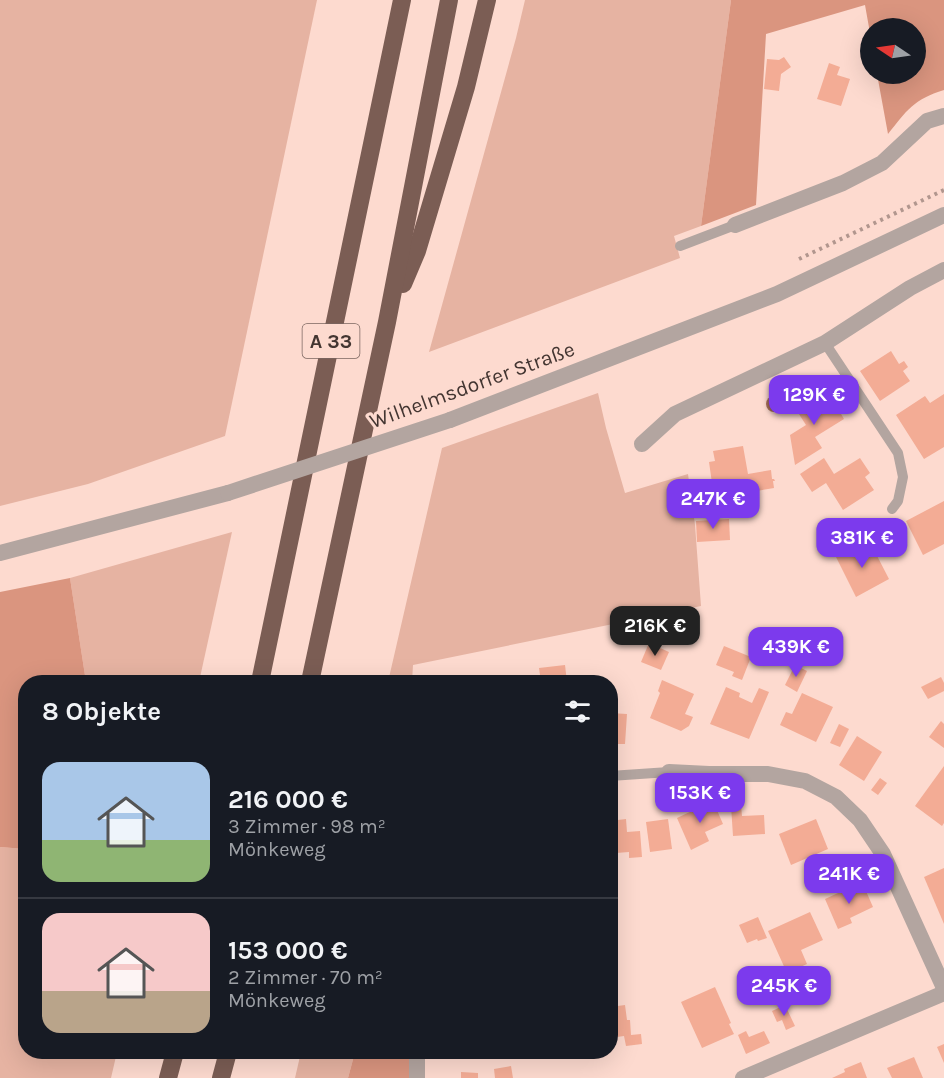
<!DOCTYPE html>
<html lang="de">
<meta charset="utf-8">
<style>
:root{--surface:#171b24;--page:#20242c;--text:#f1f3f6;--muted:#9ea1a6;--line:#363941;--accent:#7c3aed}
body{margin:0;font-family:Karla,sans-serif;background:var(--page);color:var(--text);height:100vh;display:flex;flex-direction:column;font-size:22px;white-space:nowrap}
*{box-sizing:border-box;margin:0}
p{font-size:20px;color:var(--muted)}
.icon{flex:none;width:33px;height:33px;fill:none;stroke:currentColor;stroke-width:2;stroke-linecap:round;stroke-linejoin:round}
.map{position:relative;flex:1;overflow:hidden}
.details{position:absolute;left:18px;top:675px;width:600px;height:384px;display:flex;flex-direction:column;background:var(--surface);border-radius:24px;box-shadow:0 6px 24px #0002}
.details>*{flex:none}
.needle{width:39px;rotate:283deg}
.fabs{position:absolute;left:860px;top:18px;display:grid;gap:12px}
.fabs a{display:grid;place-items:center;width:66px;height:66px;border-radius:50%;background:var(--surface);box-shadow:0 6px 24px #0002;font-size:30px}
.price{position:absolute;translate:-50% -51px;padding:0 14px;border-radius:12px;background:var(--accent);color:#fff;font-size:20px;line-height:39px;filter:drop-shadow(0 2px 3px #0008)}
.price::after{content:'';position:absolute;left:50%;top:36px;width:18px;height:14px;margin-left:-9px;background:inherit;clip-path:polygon(0 0,100% 0,50% 100%)}
.price.on{background:#222;color:#fff}
ul{padding:0;list-style:none}
li{display:flex;align-items:center;gap:18px;height:150px;padding:0 24px}
li+li{border-top:2px solid var(--line)}
li span{display:grid;place-items:center;flex:none;width:168px;height:120px;border-radius:18px;color:#555}
li>.icon{margin-inline-start:auto}
span .icon{width:72px;height:72px;fill:#fffc;stroke-width:1}
li b{font-size:26px}
h2{display:flex;justify-content:space-between;align-items:center;height:72px;padding:0 24px;font-size:26px}
.map>svg:first-child{display:block}
.green{fill:#e6b3a2}
.forest{fill:#da957f}
.building{fill:#f3ac95}
.lines{fill:none;stroke-linecap:round;stroke-linejoin:round}
.path{stroke:#b1968e;stroke-width:4;stroke-dasharray:3 4.5;stroke-linecap:butt}
.service{stroke:#b3a5a0;stroke-width:10}
.minor{stroke:#b3a5a0;stroke-width:16}
.tertiary{stroke:#b3a5a0;stroke-width:16}
.motorway{stroke:#7b5d54;stroke-width:18}
.tertiary-bridge{stroke:#b3a5a0;stroke-width:16}
.tree{fill:#af735d}
.labels{text-anchor:middle;dominant-baseline:central;stroke-width:6;stroke-linejoin:round;paint-order:stroke}
.shield{fill:#fddacf;stroke:#7b6660;stroke-width:1.5}
.shield-label{font-size:20px;font-weight:bold;fill:#433531}
.street-label{font-size:21px;fill:#433531;stroke:#fddacf}
</style>
<div class="map">
<svg width="944" height="1078" viewBox="0 0 944 1078">
<rect width="100%" height="100%" fill="#fddacf"/>
<g class="green">
<path d="M0,0H317L225,436L88,484L0,506Z"/>
<path d="M525,0H731L701,226L674,236L680,258L429,352L516,38Z"/>
<path d="M598,393L606,428L625,493L688,474L695,525L701,606L413,665L412,682H388L442,448Z"/>
<path d="M232,532L199,682H86L70,578Z"/>
<path d="M0,847L25,849L26,1052H117L111,1078H0Z"/>
<path d="M301,1052H355L348,1078H295Z"/>
</g>
<g class="forest">
<path d="M731,0H944V90C914,99 906,111 888,134L877,74H915V28H870V33L865,5L766,34L756,205L701,226Z"/>
<path d="M70,578L86,682H26L25,849L0,847V592Z"/>
<path d="M355,1052H409V1078H348Z"/>
</g>
<g class="building">
<path d="M784,57L791,67L781,74L779,91L764,89L767,59L779,60Z"/>
<path d="M829,63L840,67L837,75L850,79L841,106L817,99Z"/>
<path d="M891,351L899,364L904,361L908,367L903,371L910,381L880,401L860,371Z"/>
<path d="M826,392L830,397H831L844,419L815,437L822,448L795,465L790,435L806,425L797,411Z"/>
<path d="M944,394V447L924,459L896,415L925,396L930,403Z"/>
<path d="M743,446L748,474L771,470L772,479H774L775,481H773L774,488L751,492L754,511L733,514L730,497L722,498L719,482L712,483L709,462L715,461L713,451Z"/>
<path d="M824,458L834,474L860,458L870,473L865,477L874,490L843,510L826,483L812,492L800,474Z"/>
<path d="M944,501V544L923,555L906,521Z"/>
<path d="M729,519L730,540L697,542L696,521Z"/>
<path d="M857,544L863,554L873,548L889,579L856,597L835,555Z"/>
<path d="M649,643L669,652L661,670L641,662Z"/>
<path d="M724,646L751,657L742,680L732,676L734,672L716,665Z"/>
<path d="M565,665L567,682H541L539,668Z"/>
<path d="M795,665L807,671L797,692L785,685Z"/>
<path d="M941,677L944,683V691L928,699L921,687Z"/>
<path d="M662,680L694,694L685,714L693,717L689,726L681,731L650,718L660,693L658,691Z"/>
<path d="M726,687L740,693L739,697L752,703L759,688L769,692L749,739L710,724Z"/>
<path d="M802,693L833,707L816,742L780,725L786,712L792,714Z"/>
<path d="M610,713L627,714L625,744H617V754H610Z"/>
<path d="M941,721L944,724V748L929,737Z"/>
<path d="M839,724L849,729L840,747L830,743Z"/>
<path d="M857,736L882,752L864,781L839,765Z"/>
<path d="M944,766V823L942,826L915,806Z"/>
<path d="M880,778L887,783L878,795L871,790Z"/>
<path d="M713,801L723,824L705,832L709,841L691,850L677,818Z"/>
<path d="M741,805L742,816L764,815L765,834L733,836L731,806Z"/>
<path d="M626,819L627,832L640,831L642,857L629,858V852L616,853L617,867L610,868V821Z"/>
<path d="M668,819L672,849L650,852L646,822Z"/>
<path d="M816,819L828,849L791,865L779,834Z"/>
<path d="M944,868V924L924,877Z"/>
<path d="M862,882L873,907L850,918L852,923L838,929L825,899Z"/>
<path d="M810,912L823,940L801,950L807,964L787,973L768,931Z"/>
<path d="M758,917L767,938L758,941L757,939L747,943L739,925Z"/>
<path d="M715,987L731,1023L729,1024L734,1034L702,1048L681,1002Z"/>
<path d="M625,1005L627,1020H630L631,1035L641,1034L642,1044L626,1046L624,1036L610,1038V1007Z"/>
<path d="M785,1005L795,1026L786,1030L782,1020L777,1022L772,1011Z"/>
<path d="M746,1031L749,1037L764,1031L770,1043L746,1054L738,1035Z"/>
<path d="M944,1044V1063L937,1047Z"/>
<path d="M914,1057L923,1078H892L887,1068Z"/>
<path d="M861,1062L867,1078H832L845,1072L844,1069Z"/>
<path d="M511,1066L513,1078H495L494,1069Z"/>
<path d="M461,1072L478,1073V1078H461Z"/>
</g>
<g class="lines">
<path class="path" d="M799,259L944,190"/>
<g class="service">
<path d="M680,246L735,225"/>
<path d="M825,343L898,453L903,477L898,501L892,509"/>
<path d="M610,776L669,772"/>
</g>
<g class="minor">
<path d="M735,225L843,183L882,163L927,121L944,116"/>
<path d="M642,444L675,414L825,343L910,288L944,270"/>
<path d="M669,772L709,774H768L805,781L836,797L860,820L883,854L944,988"/>
<path d="M417,1078V1052"/>
<path d="M743,1078L944,993"/>
</g>
<g class="tertiary">
<path d="M450,420L777,294L944,215"/>
<path d="M0,553L228,493"/>
</g>
<g class="motorway">
<path d="M403,284L417,251L466,87L487,0"/>
<path d="M260,682L402,0"/>
<path d="M310,682L387,322L449,0"/>
<path d="M168,1078L175,1052"/>
<path d="M221,1078L228,1052"/>
</g>
<path class="tertiary-bridge" d="M228,493L450,420"/>
</g>
<circle class="tree" cx="774" cy="404" r="8"/>
<g class="labels">
<rect class="shield" x="302.5" y="324" width="57" height="34" rx="4.5"/>
<g class="shield-label">
<text x="331" y="341">A 33</text>
</g>
<g class="street-label">
<text transform="translate(472 385) rotate(-20)">Wilhelmsdorfer Straße</text>
</g>
</g>
</svg>
<div class="fabs">
<a><svg class="needle" viewBox="-14 -14 28 28"><path d="M0-13l5 13h-10z" fill="#e53935"/><path d="M0 13l5-13h-10z" fill="#9ea1a6"/></svg></a>
</div>
<b class="price" style="left:814px;top:426px">129K €</b>
<b class="price" style="left:713px;top:530px">247K €</b>
<b class="price" style="left:862px;top:569px">381K €</b>
<b class="price on" style="left:655px;top:657px">216K €</b>
<b class="price" style="left:796px;top:678px">439K €</b>
<b class="price" style="left:700px;top:824px">153K €</b>
<b class="price" style="left:849px;top:905px">241K €</b>
<b class="price" style="left:784px;top:1017px">245K €</b>
<section class="details">
<h2>8 Objekte<svg class="icon" aria-label="filters" viewBox="0 0 24 24"><path d="M4 7h16M4 17h16"/><circle cx="9" cy="7" r="2"/><circle cx="15" cy="17" r="2"/></svg></h2>
<ul>
<li><span style="background:linear-gradient(#a9c7e8 65%,#8fb573 0)"><svg class="icon" aria-label="home" viewBox="0 0 24 24"><path d="M3 11l9-7 9 7M6 9v11h12V9"/></svg></span><div><b>216 000 €</b><p>3 Zimmer · 98 m²</p><p>Mönkeweg</p></div></li>
<li><span style="background:linear-gradient(#f6c9c9 65%,#b9a48a 0)"><svg class="icon" aria-label="home" viewBox="0 0 24 24"><path d="M3 11l9-7 9 7M6 9v11h12V9"/></svg></span><div><b>153 000 €</b><p>2 Zimmer · 70 m²</p><p>Mönkeweg</p></div></li>
</ul>
</section>
</div>
